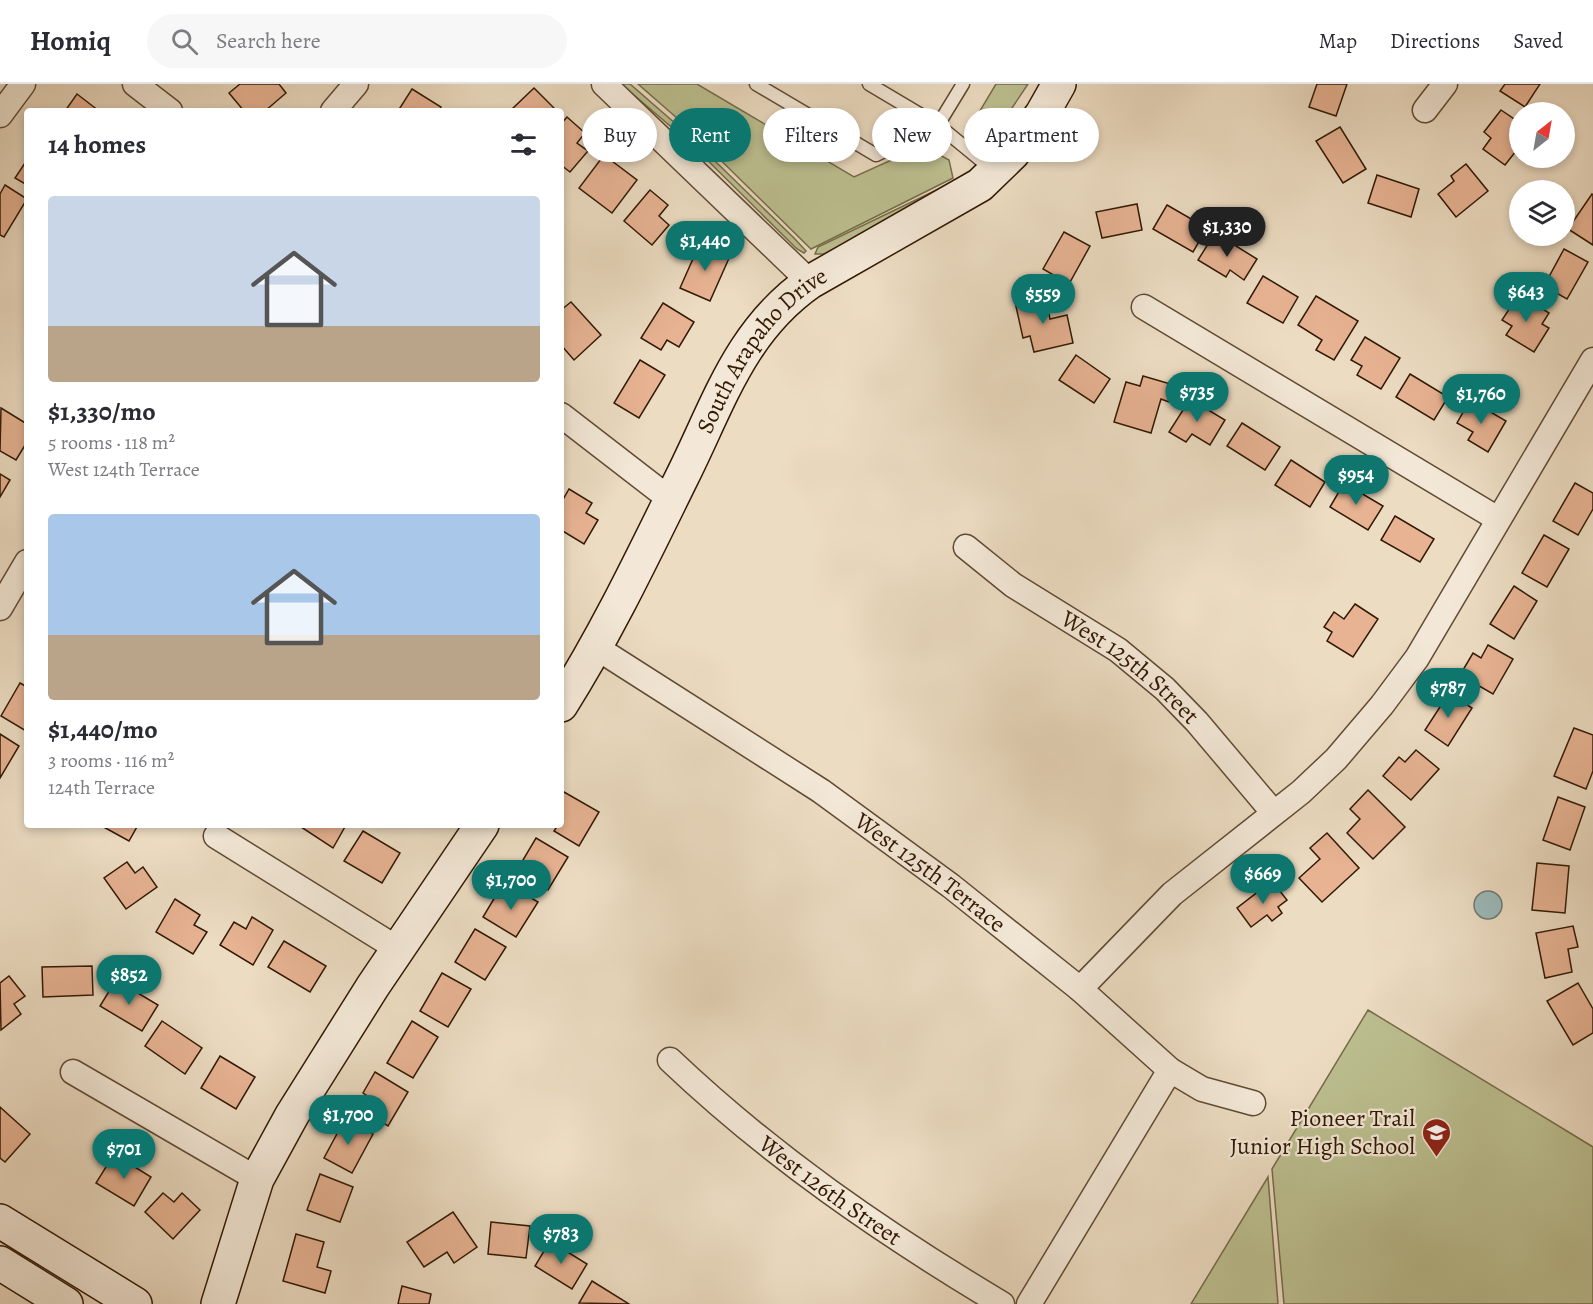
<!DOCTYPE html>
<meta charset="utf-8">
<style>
:root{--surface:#fff;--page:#f7f7f7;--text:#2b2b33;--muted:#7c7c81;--line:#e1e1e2;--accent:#0f766e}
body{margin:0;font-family:Alegreya,serif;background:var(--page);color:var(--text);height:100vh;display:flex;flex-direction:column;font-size:22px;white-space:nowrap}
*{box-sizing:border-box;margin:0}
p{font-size:20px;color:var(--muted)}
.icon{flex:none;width:33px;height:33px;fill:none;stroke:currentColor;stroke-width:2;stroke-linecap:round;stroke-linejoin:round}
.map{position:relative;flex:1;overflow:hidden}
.details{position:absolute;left:24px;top:24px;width:540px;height:720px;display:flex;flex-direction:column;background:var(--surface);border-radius:6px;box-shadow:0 3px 9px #0003}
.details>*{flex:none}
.top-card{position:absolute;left:582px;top:24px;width:570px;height:54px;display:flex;gap:12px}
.needle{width:39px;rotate:31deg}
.tools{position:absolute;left:1509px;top:18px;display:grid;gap:12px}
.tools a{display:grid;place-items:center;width:66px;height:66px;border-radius:50%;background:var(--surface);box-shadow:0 3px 9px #0003;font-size:30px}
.price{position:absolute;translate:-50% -51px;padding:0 14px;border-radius:21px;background:var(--accent);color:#fff;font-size:20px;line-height:39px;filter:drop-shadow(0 2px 3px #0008)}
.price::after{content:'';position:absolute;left:50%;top:36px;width:18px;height:14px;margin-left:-9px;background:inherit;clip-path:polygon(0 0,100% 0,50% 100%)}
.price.current{background:#222;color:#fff}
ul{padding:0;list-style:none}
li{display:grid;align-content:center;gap:12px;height:318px;padding:0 24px}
li span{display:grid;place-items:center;height:186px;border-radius:6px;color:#555}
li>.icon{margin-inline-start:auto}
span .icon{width:108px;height:108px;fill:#fffc;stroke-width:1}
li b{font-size:26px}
h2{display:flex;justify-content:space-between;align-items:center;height:72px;padding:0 24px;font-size:26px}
.tag{padding:0 21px;border-radius:27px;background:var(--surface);box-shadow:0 3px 9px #0003;font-size:21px;line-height:54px}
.tag.current{background:var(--accent);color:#fff}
header{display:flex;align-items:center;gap:36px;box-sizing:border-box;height:84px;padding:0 30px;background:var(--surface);border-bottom:2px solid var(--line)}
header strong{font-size:28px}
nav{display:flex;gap:33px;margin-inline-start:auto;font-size:21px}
.search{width:420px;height:54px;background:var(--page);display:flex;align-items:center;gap:15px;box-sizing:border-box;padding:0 21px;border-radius:33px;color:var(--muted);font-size:22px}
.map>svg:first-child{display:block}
.green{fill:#bcbf90;stroke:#776c4a;stroke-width:1.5}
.water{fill:#9bbabb;stroke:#717a72;stroke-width:1.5}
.building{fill:#e7b393;stroke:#321904;stroke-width:1.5}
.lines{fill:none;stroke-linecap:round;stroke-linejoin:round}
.lane-casing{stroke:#604a34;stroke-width:15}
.street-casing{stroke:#604a34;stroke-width:27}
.secondary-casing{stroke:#321904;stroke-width:36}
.lane{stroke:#f3e8d7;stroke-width:12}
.street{stroke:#f3e8d7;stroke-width:24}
.secondary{stroke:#f3e8d7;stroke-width:33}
.labels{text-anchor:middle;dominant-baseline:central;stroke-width:4.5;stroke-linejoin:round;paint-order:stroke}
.street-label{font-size:24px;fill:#321904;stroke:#f3e8d7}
.poi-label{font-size:24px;fill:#321904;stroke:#f3e8d7;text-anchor:end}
</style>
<header>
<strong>Homiq</strong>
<div class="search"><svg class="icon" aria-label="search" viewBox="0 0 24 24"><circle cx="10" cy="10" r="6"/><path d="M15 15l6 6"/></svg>Search here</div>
<nav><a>Map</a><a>Directions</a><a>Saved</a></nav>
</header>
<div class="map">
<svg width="1593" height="1220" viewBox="0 0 1593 1220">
<rect width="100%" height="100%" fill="#ecdcc2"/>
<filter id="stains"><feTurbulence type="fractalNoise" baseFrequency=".00333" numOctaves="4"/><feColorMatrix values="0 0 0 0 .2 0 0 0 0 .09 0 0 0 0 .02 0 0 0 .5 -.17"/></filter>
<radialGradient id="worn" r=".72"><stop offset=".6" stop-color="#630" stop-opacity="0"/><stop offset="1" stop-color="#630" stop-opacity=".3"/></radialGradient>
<g class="green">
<path d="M621,0H630L684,47L794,154L806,167L804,169L797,165L690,59Z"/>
<path d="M638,0H697L854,93L918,64H927L949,76L953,94L811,165L686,42Z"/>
<path d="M996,0H1028L1008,30L990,34L978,30Z"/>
<path d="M951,99L942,111L824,170H815L818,163Z"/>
<path d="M1368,926L1593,1063V1220H1284L1272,1085Z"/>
<path d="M1268,1093L1278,1220H1191Z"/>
</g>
<circle class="water" cx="1488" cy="821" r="14"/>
<g class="building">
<path d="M240,0H279L286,9L265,27H244L229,9Z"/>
<path d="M1317,0H1347L1336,32L1309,23Z"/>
<path d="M1505,0H1540L1525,23L1500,7Z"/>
<path d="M534,4L555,25L510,27Z"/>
<path d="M412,5L441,23L439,27H398Z"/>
<path d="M77,10L99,27H65Z"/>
<path d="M1501,26L1520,39V62L1505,81L1483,65L1491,54L1484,48Z"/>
<path d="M567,33L585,49L577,59L588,67L570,88L561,81V40Z"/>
<path d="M1340,43L1366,85L1343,99L1316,57Z"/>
<path d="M604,71L637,96L612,129L579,104Z"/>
<path d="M27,76V101L15,94Z"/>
<path d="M1466,80L1488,107L1456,133L1438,110L1454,97L1451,92Z"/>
<path d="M1377,91L1419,105L1411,133L1368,119Z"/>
<path d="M5,101L27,115L4,153L0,151V110Z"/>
<path d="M650,106L668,121L659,132L669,141L652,161L624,137Z"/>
<path d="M1592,110L1593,111V161L1568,145Z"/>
<path d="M1137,120L1142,146L1102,154L1096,128Z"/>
<path d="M1167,121L1207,144L1193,168L1153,145Z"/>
<path d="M1064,148L1090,162L1069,200L1043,185Z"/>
<path d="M1215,149L1257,175L1244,196L1230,186L1226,193L1198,176Z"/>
<path d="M700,159L730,172L710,217L680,204Z"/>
<path d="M1564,165L1588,178L1567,215L1544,202Z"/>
<path d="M1263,192L1298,213L1283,239L1247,219Z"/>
<path d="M1519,210L1549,229L1542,240L1549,244L1534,268L1506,251L1512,242L1502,236Z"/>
<path d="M1045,211L1050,235L1067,231L1073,259L1034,268L1030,252L1023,254L1015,218Z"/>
<path d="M1316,212L1358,237L1334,276L1316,266L1322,256L1298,241Z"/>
<path d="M571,218L601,251L574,276L561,261V226Z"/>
<path d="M663,219L694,238L679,263L667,256L661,266L641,254Z"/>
<path d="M1365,253L1400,274L1381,305L1357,291L1362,282L1351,276Z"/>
<path d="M1076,271L1110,295L1094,319L1059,296Z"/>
<path d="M640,276L665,291L639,334L614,319Z"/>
<path d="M1410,290L1448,313L1434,336L1396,313Z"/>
<path d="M1143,292L1174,301L1169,318L1161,315L1151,349L1114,338L1126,298L1140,302Z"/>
<path d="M1190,315L1225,336L1210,361L1192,350L1186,358L1169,348Z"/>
<path d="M1470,316L1506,337L1488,368L1468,356L1473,348L1457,339Z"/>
<path d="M1,324L27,340V358L16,376L0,367Z"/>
<path d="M1242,339L1280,363L1265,386L1227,362Z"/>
<path d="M1291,376L1325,398L1310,423L1275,401Z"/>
<path d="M0,390L10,396L0,413Z"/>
<path d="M1344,399L1383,422L1368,446L1330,423Z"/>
<path d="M1575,399L1593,409V425L1578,451L1553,437Z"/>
<path d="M569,405L592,419L586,429L598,436L584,460L561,446V419Z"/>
<path d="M1395,432L1434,455L1420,478L1381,456Z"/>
<path d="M1544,451L1569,465L1547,503L1522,489Z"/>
<path d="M1514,502L1537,517L1514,555L1490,540Z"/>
<path d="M1355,520L1378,535L1353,573L1327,557L1332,548L1324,543L1334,528L1344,535Z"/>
<path d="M1488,561L1513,575L1493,610L1460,591L1473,569L1481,574Z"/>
<path d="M20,599L27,603L26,647L1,632Z"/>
<path d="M1449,609L1472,624L1448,662L1425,646Z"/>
<path d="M1574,644L1593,651V687L1586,705L1554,692Z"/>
<path d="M0,650L19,662L0,694Z"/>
<path d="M1416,666L1439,685L1411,716L1383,692L1399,673L1405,678Z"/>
<path d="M1368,706L1405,743L1373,775L1347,749L1360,735L1350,725Z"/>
<path d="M564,708L599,728L579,762L554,747L558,741H561V713Z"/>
<path d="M1558,713L1585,723L1570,766L1543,756Z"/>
<path d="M100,741H138L129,757Z"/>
<path d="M298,741H346L333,764Z"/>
<path d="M363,747L400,769L382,799L344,777Z"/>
<path d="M1327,749L1359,784L1322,818L1299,794L1320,775L1310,764Z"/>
<path d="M536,754L568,773L548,806L517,786Z"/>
<path d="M127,778L135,789L143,783L157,803L126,825L104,794Z"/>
<path d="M1537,779L1569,782L1565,829L1532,826Z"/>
<path d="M1272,797L1287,816L1278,823L1282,829L1272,837L1267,831L1251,843L1237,824Z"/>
<path d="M514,804L538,818L516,853L483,833L498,808L508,813Z"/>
<path d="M175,815L200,831L194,841L207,848L193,870L156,848Z"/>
<path d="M252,833L273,846L253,881L220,861L234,838L246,845Z"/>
<path d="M1573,842L1578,863L1568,865L1572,888L1545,894L1536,849Z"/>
<path d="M475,845L506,863L485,896L455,878Z"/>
<path d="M284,857L326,882L310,908L268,883Z"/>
<path d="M92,882L93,911L43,913L42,883Z"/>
<path d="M442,889L471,905L448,943L420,927Z"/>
<path d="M9,892L25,912L14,920L21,930L1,946L0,899Z"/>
<path d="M116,896L158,921L142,947L100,922Z"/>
<path d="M1578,899L1593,925V949L1573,961L1547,917Z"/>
<path d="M162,937L202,964L185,990L145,962Z"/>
<path d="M412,937L438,953L413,994L387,979Z"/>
<path d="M220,972L255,993L236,1025L201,1004Z"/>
<path d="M375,988L408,1008L388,1042L364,1027L372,1015L363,1009Z"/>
<path d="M0,1023L30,1050L5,1078L0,1074Z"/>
<path d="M345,1035L373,1050L352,1089L324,1074Z"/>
<path d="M114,1070L151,1093L134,1122L96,1099Z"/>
<path d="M320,1090L353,1103L340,1138L307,1126Z"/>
<path d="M163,1109L174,1118L182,1109L200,1126L173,1155L145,1128Z"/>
<path d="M453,1128L477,1163L454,1179L447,1168L424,1183L407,1158Z"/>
<path d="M491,1138L530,1142L526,1174L488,1170Z"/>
<path d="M296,1150L324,1158L317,1183L331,1187L325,1209L283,1197Z"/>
<path d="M550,1157L587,1180L572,1205L535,1182Z"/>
<path d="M592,1197L629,1220L579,1219Z"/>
<path d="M402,1202L431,1210L429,1220H398Z"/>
</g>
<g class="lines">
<defs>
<g id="lane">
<path d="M756,0L876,71L938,41L963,0"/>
<path d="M869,0L938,41L994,87"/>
</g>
<g id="street">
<path d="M135,0L170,27"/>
<path d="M604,0L810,198"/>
<path d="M1425,26L1445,0"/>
<path d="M333,27L356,0"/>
<path d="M0,31L23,0"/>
<path d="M1144,223L1498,435"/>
<path d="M561,331L671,416"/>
<path id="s1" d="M966,463L1013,501L1118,566L1165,605L1197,638L1273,728"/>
<path d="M0,524L27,478"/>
<path id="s2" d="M597,564L821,707L951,802L1080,905L1170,986L1202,1005L1253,1019"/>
<path d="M216,752L398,865"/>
<path d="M1080,905L1172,810L1301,708L1336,675L1382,621L1417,574L1593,276"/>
<path id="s3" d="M670,976C771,1072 883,1149 1002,1220"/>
<path d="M73,988L257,1095"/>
<path d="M1029,1220L1170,986"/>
</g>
<g id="secondary">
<path id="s4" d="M561,621C607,548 644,470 682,393C719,319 740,247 810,198L980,101L1013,69L1042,30L1059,0"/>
<path d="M0,1137L135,1220"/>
<path d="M0,1179L66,1220"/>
<path d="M218,1220L257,1095L292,1031L373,902L482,741"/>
</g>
</defs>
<use href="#lane" class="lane-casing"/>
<use href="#street" class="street-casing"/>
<use href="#secondary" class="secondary-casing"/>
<use href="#lane" class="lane"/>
<use href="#street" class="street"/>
<use href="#secondary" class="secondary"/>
</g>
<defs>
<symbol id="school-pin" viewBox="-11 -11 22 30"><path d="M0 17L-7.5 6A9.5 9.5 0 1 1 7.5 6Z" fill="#8f2418" stroke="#f3e8d7"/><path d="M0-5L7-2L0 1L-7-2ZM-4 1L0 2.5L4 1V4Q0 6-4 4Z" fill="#fff"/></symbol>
</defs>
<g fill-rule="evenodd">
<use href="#school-pin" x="1420" y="1032" width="33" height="45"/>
</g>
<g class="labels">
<g class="street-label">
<text stroke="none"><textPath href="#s4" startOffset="410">South Arapaho Drive</textPath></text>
<text stroke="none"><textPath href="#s1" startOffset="204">West 125th Street</textPath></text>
<text stroke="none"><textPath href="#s2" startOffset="402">West 125th Terrace</textPath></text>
<text stroke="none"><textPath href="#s3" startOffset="207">West 126th Street</textPath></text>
</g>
<g class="poi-label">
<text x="1415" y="1034">Pioneer Trail<tspan x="1415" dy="28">Junior High School</tspan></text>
</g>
</g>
<rect width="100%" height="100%" filter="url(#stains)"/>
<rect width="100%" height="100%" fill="url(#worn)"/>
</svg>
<div class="tools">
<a><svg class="needle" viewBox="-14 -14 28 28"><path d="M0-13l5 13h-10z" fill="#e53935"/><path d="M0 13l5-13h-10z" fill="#7c7c81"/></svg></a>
<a><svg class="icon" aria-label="layers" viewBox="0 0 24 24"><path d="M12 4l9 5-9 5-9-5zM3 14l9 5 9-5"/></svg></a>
</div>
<b class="price current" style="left:1227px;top:174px">$1,330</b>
<b class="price" style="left:705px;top:188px">$1,440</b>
<b class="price" style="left:1526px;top:239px">$643</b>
<b class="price" style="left:1043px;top:241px">$559</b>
<b class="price" style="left:1197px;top:339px">$735</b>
<b class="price" style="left:1481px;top:341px">$1,760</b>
<b class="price" style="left:1356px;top:422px">$954</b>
<b class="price" style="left:1448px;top:635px">$787</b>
<b class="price" style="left:1263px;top:821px">$669</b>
<b class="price" style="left:511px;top:827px">$1,700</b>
<b class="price" style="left:129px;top:922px">$852</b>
<b class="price" style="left:348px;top:1062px">$1,700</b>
<b class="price" style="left:124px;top:1096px">$701</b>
<b class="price" style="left:561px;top:1181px">$783</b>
<div class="top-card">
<a class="tag">Buy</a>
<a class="tag current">Rent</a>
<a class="tag">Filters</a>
<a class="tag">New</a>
<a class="tag">Apartment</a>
</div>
<section class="details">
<h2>14 homes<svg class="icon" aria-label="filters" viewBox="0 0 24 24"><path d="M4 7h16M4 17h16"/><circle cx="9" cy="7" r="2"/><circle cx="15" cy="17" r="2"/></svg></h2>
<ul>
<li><span style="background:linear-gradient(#c9d6e8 70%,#b9a48a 0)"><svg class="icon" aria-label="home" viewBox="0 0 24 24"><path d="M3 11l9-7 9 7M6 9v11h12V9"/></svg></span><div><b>$1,330/mo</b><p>5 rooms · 118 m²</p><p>West 124th Terrace</p></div></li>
<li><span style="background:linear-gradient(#a9c7e8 65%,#b9a48a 0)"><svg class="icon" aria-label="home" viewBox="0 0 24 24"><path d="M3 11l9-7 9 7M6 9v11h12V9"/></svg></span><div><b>$1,440/mo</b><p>3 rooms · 116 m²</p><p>124th Terrace</p></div></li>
</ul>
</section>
</div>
